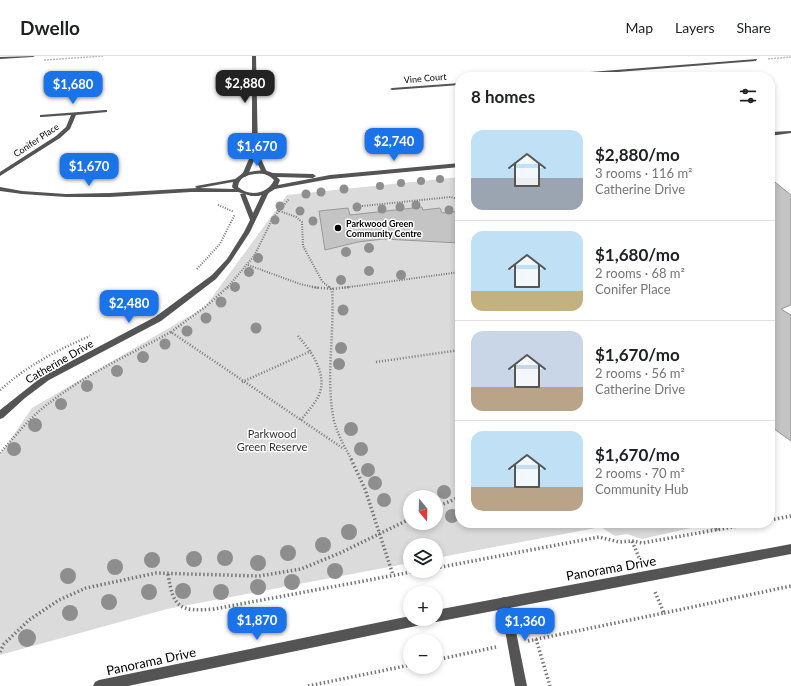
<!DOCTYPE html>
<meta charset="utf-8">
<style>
:root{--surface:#fff;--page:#f2f2f2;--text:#202124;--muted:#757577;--line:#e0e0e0;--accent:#1a73e8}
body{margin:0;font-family:Lato,sans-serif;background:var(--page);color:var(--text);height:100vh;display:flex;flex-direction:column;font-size:15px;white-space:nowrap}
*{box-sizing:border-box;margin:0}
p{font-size:13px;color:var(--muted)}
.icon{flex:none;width:22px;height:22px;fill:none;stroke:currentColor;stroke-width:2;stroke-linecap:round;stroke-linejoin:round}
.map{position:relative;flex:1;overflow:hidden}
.details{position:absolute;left:455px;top:16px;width:320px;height:456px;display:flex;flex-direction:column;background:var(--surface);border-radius:16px;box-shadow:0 2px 6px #0003}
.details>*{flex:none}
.needle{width:26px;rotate:161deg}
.tools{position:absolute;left:403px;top:434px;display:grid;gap:8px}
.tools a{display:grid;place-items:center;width:40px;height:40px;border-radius:50%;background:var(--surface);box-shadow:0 2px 6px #0003;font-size:20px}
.price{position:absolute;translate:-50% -34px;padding:0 9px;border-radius:8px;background:var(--accent);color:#fff;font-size:13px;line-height:26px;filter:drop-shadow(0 1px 2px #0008)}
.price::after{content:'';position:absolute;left:50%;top:24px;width:12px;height:9px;margin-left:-6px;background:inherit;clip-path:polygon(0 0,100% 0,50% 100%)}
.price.on{background:#222;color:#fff}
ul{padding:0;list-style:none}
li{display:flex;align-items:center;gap:12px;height:100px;padding:0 16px}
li+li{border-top:1px solid var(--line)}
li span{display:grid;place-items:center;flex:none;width:112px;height:80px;border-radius:12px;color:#555}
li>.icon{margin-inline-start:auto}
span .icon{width:48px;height:48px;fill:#fffc;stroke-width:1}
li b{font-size:17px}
h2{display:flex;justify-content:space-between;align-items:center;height:48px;padding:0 16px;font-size:17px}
header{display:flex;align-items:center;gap:24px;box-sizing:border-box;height:56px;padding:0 20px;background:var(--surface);border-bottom:1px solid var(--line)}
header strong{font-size:19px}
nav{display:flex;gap:22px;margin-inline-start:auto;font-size:14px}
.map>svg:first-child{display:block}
.green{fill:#dbdbdb;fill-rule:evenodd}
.building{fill:#c4c4c4;stroke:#989898}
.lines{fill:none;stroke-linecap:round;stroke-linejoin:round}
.path-far3{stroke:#767676;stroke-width:1.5;stroke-dasharray:0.5 1;stroke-linecap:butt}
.path-far2{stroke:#767676;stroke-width:2;stroke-dasharray:1 1.5;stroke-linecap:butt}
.path-far1{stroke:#767676;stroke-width:2.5;stroke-dasharray:1 2;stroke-linecap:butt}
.path{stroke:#767676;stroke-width:3.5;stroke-dasharray:1.5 2.5;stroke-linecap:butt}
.minor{fill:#545454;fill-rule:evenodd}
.tertiary{fill:#545454;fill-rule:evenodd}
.tree{fill:#8e8e8e}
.poi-dot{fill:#000;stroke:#fff;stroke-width:1.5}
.labels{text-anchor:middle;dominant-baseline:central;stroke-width:3;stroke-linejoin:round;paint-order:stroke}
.far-street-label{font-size:9px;fill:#000;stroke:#fff}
.far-poi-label{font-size:9px;font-weight:bold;fill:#000;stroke:#fff;text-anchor:start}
.street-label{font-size:11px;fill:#000;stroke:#fff}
.park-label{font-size:11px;fill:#323232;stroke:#fff}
.near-street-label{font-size:13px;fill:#000;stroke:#fff}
</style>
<header>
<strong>Dwello</strong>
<nav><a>Map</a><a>Layers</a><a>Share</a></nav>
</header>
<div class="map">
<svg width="791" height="630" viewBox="0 0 791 630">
<rect width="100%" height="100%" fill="#fff"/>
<path class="green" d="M460,121V467H713L642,483L627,478L615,480L601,471L436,502V489H410V507L167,553L0,599V399L32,352L205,251L287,139ZM410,441H436V467H410Z"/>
<g class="building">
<path d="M770,122L791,139V249L781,253L791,259V385L770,370Z"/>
<path d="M422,151L423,154L440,152L442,157L460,155V187L383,183L358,186L325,194L319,155L348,152L350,159Z"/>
</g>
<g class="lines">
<g class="path-far3">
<path d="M768,3L791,1"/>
<path d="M44,4L104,0"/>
</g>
<g class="path-far2">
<path d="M218,149L234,156"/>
<path d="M362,150L451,141L460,144"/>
<path d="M277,154L296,161L302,166L303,190L322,225L330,232"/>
<path d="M248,209L300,228L318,232"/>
<path d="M197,213L220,188L235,158"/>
<path d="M458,216L460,222"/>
<path d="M227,232L254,200L273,162L289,143"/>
<path d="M342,232L460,216"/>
</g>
<g class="path-far1">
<path d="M312,231L332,233L349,231"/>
<path d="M329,231L332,233C335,277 325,322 334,365C338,379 345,392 352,404"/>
<path d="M171,276L205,251L228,231"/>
<path d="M298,280C311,295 328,318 319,339C315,348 307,356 301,364"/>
<path d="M376,306L460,294"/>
<path d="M242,326L311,295"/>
<path d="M0,334C27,310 57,294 90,280"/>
<path d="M0,397C16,379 32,359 52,345C88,317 131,298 171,276L344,393"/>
</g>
<g class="path">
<path d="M351,403L365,433L393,519"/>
<path d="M436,451L460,441"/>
<path d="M770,464L791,460"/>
<path d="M705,467L717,473"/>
<path d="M713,467L718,474"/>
<path d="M632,485L642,487L755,467"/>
<path d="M436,512L599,481L619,486L632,485L640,504"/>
<path d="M168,518C173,552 180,556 214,553L417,515"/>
<path d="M664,557L791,530"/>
<path d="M536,583L550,630"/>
<path d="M528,585L664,557L655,536"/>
<path d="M0,596L4,588L29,564L59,544L86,532L156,517L259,520L301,513L340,497L410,463"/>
<path d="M436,604L496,591"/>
<path d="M308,630L410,609"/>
</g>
<g class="minor">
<path d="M35,0L33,1L0,3V1Z"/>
<path d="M252,0H256L258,96L267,116L262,117L255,102L248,119L245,121L242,119L252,96Z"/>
<path d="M757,3L756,5L555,21H537L539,20Z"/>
<path d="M460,27V29L392,34L390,33L392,32Z"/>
<path d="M105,54H107V56L76,59L70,73L60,82L0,120V116L56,80L66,71L71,59L42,61H40V59Z"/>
<path d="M266,134L269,136L250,176L231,205L216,223L161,265L49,324L25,342L3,362L0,363V354L43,320L155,261L212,219L227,203L244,176L250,164L240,138L245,137L253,157L263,136Z"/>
<path d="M505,541L509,542L510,546L527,630H515L500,546L501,542Z"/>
</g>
<g class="tertiary">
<path d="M791,75V77L770,80V76Z"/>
<path d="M460,107V111L330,123L275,133L267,138L258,140H251L238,136H191L110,141H66L22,138L0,135V131L22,135L66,138L110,137L197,132L195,131L196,130L235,123L243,117L255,115L264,114L273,117L313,118L316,120L313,122L277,121L280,124L278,129L330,119ZM255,118C263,117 268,118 274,124C268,138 249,141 238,131C239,121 247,119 255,118ZM233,126L232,131L234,133L200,132Z"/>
<path d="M791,488V498L436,566L432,563H436V554Z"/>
<path d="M410,560V563H427L425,567L421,569L128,630H93L95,626L99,624Z"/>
</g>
</g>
<g class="tree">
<circle cx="440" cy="123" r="4"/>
<circle cx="421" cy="125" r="4"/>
<circle cx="401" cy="127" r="4"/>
<circle cx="380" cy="130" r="4"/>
<circle cx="344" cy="133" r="4.5"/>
<circle cx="321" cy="136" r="4.5"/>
<circle cx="306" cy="138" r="4.5"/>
<circle cx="416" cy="149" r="4.5"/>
<circle cx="280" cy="150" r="4.5"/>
<circle cx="357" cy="151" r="4.5"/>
<circle cx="400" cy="151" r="4.5"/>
<circle cx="382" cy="153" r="4.5"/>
<circle cx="449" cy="154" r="4.5"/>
<circle cx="300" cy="155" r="4.5"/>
<circle cx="275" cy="164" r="4.5"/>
<circle cx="313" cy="165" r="4.5"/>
<circle cx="369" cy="192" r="5"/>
<circle cx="346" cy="196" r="5"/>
<circle cx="258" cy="202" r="5"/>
<circle cx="369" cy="215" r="5"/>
<circle cx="249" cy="216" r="5"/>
<circle cx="401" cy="219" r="5"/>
<circle cx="341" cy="224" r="5"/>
<circle cx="235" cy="231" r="5"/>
<circle cx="221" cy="246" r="5.5"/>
<circle cx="343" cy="254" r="5.5"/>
<circle cx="206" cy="262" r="5.5"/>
<circle cx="256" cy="272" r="5.5"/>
<circle cx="187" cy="275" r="5.5"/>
<circle cx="165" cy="288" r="5.5"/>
<circle cx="341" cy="292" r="6"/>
<circle cx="143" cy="301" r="6"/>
<circle cx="339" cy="308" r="6"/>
<circle cx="117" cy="315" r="6"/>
<circle cx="87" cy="330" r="6"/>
<circle cx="61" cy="348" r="6"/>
<circle cx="35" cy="369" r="7"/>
<circle cx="351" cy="373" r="7"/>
<circle cx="14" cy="393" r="7"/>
<circle cx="361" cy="393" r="7"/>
<circle cx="368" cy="414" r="7"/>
<circle cx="375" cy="427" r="7"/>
<circle cx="444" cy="436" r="7"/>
<circle cx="384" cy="444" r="7"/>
<circle cx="452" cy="460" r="7"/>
<circle cx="349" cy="476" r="8"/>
<circle cx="323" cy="489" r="8"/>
<circle cx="288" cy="497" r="8"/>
<circle cx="225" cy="502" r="8"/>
<circle cx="194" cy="503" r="8"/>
<circle cx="152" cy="504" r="8"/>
<circle cx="258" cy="507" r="8"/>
<circle cx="115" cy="511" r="8"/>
<circle cx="335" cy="515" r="8"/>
<circle cx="68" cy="520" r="8"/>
<circle cx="292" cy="526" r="8"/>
<circle cx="258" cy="531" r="8"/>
<circle cx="183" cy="535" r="8"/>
<circle cx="149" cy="536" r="8"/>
<circle cx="221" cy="536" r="8"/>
<circle cx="109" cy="546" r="8"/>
<circle cx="70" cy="557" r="8"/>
<circle cx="27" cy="582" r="9"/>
</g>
<circle class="poi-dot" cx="338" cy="172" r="4"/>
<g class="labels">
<g class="far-street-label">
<text transform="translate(425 22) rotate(-5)">Vine Court</text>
<text transform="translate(36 84) rotate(-34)">Conifer Place</text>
</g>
<g class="far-poi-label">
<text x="346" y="167">Parkwood Green<tspan x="346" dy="10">Community Centre</tspan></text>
</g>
<g class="street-label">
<text transform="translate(59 305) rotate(-30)">Catherine Drive</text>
</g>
<g class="park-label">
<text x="272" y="377">Parkwood<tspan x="272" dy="13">Green Reserve</tspan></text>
</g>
<g class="near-street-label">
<text transform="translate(611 512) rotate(-10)">Panorama Drive</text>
<text transform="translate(151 605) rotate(-12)">Panorama Drive</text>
</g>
</g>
</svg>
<div class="tools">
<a><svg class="needle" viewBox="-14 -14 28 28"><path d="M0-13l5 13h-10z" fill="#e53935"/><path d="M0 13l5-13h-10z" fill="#757577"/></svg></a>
<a><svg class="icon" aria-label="layers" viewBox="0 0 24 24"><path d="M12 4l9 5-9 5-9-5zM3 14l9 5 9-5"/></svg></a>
<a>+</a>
<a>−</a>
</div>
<b class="price on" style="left:245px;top:48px">$2,880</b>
<b class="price" style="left:73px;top:49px">$1,680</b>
<b class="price" style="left:394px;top:106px">$2,740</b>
<b class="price" style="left:257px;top:111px">$1,670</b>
<b class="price" style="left:89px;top:131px">$1,670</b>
<b class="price" style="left:129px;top:268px">$2,480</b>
<b class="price" style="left:257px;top:585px">$1,870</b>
<b class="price" style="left:525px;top:586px">$1,360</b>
<section class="details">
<h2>8 homes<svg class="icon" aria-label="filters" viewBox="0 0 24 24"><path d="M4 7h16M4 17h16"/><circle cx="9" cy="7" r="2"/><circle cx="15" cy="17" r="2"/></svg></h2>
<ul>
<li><span style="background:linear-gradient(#bfe0f5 60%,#9aa5b1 0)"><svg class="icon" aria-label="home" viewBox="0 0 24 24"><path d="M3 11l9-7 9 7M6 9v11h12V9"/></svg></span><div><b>$2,880/mo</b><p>3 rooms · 116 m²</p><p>Catherine Drive</p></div></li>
<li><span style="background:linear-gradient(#bfe0f5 75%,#c2b280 0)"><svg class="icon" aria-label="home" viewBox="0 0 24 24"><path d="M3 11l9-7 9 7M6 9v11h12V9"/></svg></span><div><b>$1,680/mo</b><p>2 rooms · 68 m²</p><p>Conifer Place</p></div></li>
<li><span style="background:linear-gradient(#c9d6e8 70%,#b9a48a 0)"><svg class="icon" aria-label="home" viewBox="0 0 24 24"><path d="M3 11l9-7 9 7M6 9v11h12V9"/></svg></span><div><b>$1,670/mo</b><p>2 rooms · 56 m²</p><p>Catherine Drive</p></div></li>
<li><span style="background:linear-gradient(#bfe0f5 70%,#b9a48a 0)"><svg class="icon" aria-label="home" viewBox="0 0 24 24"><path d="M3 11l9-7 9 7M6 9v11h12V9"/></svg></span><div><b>$1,670/mo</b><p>2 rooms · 70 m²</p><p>Community Hub</p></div></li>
</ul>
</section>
</div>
